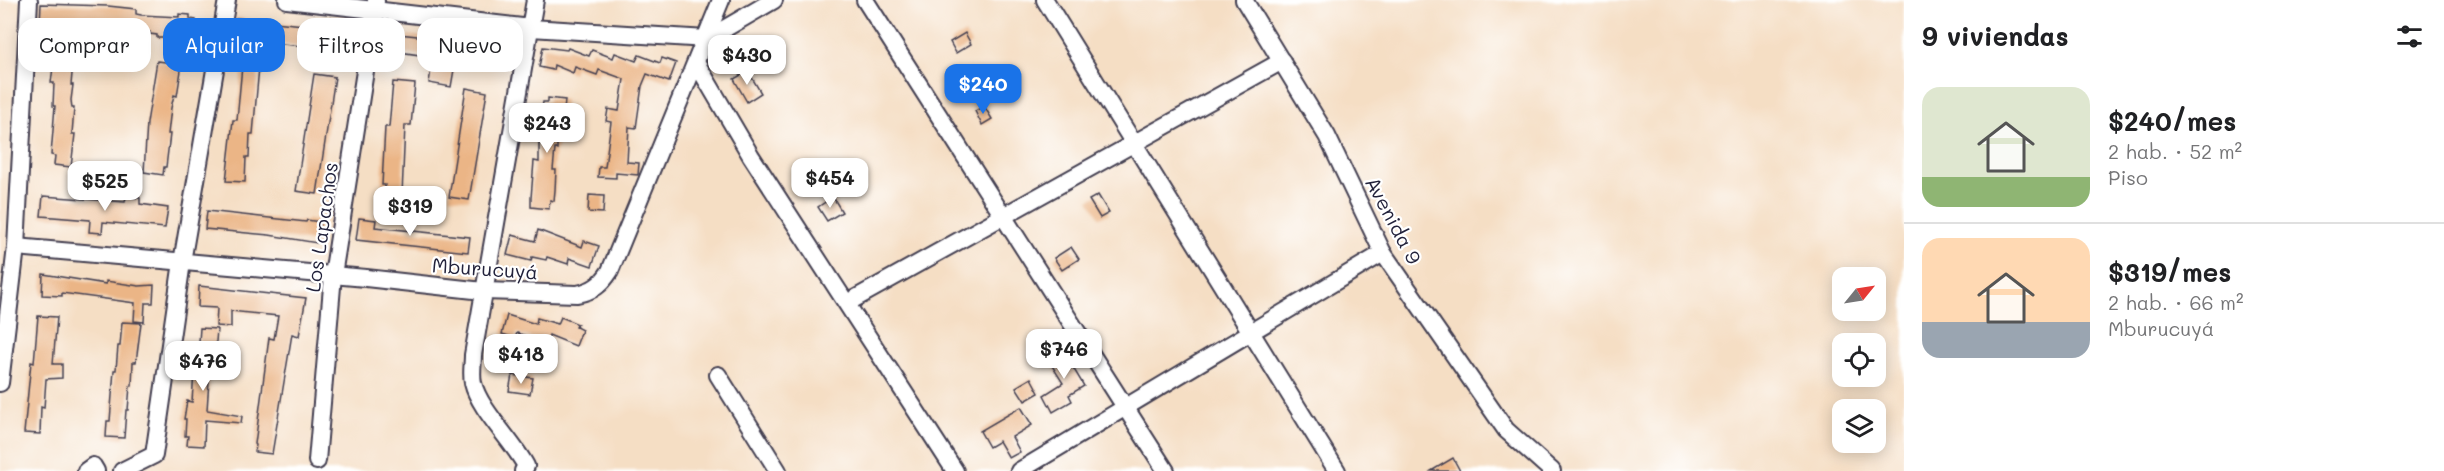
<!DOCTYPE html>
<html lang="es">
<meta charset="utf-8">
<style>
:root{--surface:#fff;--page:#f6f6f6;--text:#202124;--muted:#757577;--line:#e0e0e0;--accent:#1a73e8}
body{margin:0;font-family:Mali,sans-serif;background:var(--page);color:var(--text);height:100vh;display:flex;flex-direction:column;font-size:22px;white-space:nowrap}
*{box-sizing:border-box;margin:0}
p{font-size:20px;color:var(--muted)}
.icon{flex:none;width:33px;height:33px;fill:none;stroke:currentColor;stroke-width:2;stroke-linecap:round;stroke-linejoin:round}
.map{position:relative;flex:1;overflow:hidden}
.panel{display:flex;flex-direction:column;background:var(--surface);width:540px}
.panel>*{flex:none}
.hud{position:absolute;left:18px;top:18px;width:570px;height:54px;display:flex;gap:12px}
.needle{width:39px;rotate:60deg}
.fabs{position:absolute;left:1832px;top:267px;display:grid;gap:12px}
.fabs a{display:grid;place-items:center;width:54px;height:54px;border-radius:12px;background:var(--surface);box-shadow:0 3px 15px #0003;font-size:30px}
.price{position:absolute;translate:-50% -51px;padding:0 14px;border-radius:12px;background:#fff;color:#222;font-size:20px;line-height:39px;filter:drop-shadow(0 2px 3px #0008)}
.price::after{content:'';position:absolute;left:50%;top:36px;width:18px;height:14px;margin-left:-9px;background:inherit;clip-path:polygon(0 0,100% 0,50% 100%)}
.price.active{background:var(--accent);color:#fff}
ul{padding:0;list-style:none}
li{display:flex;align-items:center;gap:18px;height:150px;padding:0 18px}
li+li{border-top:2px solid var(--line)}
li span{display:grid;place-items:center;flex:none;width:168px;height:120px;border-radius:18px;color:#555}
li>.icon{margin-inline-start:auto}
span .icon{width:72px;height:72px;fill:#fffc;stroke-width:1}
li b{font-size:26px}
h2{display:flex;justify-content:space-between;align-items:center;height:72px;padding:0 18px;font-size:26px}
.tag{padding:0 21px;border-radius:18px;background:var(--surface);box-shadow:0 3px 15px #0003;font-size:21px;line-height:54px}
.tag.active{background:var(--accent);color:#fff}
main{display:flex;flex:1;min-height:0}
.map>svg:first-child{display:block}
.building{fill:#ebb586}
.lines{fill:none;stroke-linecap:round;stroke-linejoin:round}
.minor-casing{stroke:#423e50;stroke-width:20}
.minor{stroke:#fff;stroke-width:16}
.labels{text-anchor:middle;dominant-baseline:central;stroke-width:4.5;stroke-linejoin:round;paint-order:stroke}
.street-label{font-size:20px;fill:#22223b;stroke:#fff}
</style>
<main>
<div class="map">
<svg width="1904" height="471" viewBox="0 0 1904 471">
<rect width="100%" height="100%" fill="#fff"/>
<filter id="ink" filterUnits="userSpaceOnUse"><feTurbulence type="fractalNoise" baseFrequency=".0167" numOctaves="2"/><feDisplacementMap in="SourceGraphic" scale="12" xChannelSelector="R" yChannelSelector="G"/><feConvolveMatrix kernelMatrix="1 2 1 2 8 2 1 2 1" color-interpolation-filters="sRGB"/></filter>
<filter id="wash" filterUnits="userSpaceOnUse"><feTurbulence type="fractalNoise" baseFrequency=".008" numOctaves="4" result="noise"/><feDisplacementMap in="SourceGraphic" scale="24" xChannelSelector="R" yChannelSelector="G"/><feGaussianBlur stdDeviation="1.35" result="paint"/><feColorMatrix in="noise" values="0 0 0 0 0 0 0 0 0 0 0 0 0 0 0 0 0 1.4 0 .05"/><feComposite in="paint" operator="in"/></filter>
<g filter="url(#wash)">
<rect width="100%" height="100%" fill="#f5dec4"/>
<g id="blocks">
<g class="building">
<path d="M41,4L108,6L136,9V14L141,15L179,17V14L190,15V19L196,20L195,37L167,36V38H157V35L150,34V32L102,28V25L96,24V22L63,20V24L40,23Z"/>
<path d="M236,18L343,29L342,32L350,33L347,53L322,48L241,40V38L234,37Z"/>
<path d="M389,33L502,45L500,63L456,58L451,87L429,83L433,57L386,50Z"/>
<path d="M965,33L971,44L956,53L950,42Z"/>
<path d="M543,47L567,50L568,48L589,56L592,50L613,58L615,53L636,61L639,55L660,63L662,58L676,63L669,82L647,74L642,86L636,128L629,127L627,162L639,163L638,175L616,173V178L598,177L599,167H605L611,122L606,121L608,109L619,111L624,79L599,70L597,75L575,67L573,73L554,65L553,70L539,67Z"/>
<path d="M55,51L71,53L70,61L73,62L71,85H73L71,100L72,108H74L72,134H75L71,167L54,165L55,156L51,155L55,106H53L54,83H51Z"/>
<path d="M157,61L182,64L177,96L174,95L171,108L168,134H170L166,167H164L163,175L144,172L147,123Z"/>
<path d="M242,66L259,67L253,134H250L249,157H246L245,182L226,181L233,120H237Z"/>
<path d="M748,71L761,93L747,102L734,79Z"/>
<path d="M314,74L335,77L317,194L296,191Z"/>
<path d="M393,82L415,84L411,125H405L402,195L385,194V185H382L385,127H389Z"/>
<path d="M466,88L487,92L469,200L449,197Z"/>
<path d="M548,98L565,100L563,122L557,121V149H555L553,170H556L555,190L554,201L550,200L549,209L531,207V198L534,161L539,162V126L543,102H548Z"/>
<path d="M984,106L992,119L982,125L975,111Z"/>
<path d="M589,195L604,196L603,213L588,212Z"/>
<path d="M1098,195L1109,213L1100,218L1089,200Z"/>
<path d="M43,196L125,202L126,197L140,198V204L168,208L165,228L103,222L102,233L89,232L90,220L41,216Z"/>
<path d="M833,197L842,212L827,221L818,207Z"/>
<path d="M207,211L306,222L307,220L320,222L317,243L269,235L205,229Z"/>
<path d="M359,218L376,220L375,227L470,237L468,252L356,240Z"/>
<path d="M538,230L582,247L584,241L599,246L592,266L569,258L568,264L547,257L546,260L532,257L531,261L507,255L512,235L535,241Z"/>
<path d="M1071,247L1079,259L1062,270L1054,258Z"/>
<path d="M43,274L106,284V281L139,286L154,285L153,303H145L144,322L134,321L135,303L62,293V296L42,295Z"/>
<path d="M199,286L306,298L299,336L292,334L272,454L255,452L256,445L255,444L269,338L274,339L278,316L231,311V327L216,326L217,308L198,307Z"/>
<path d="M507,315L536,324L537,318L558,324L561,317L578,324L576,327L582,330L576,346L549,335L547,343L517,333L515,338L502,334Z"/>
<path d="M38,316L57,317L53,364H62V378L46,379L44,408L41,407L40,434L24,433L31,362L34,363Z"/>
<path d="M122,322L141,323L136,362H133L132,386H130L128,410H126L124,438L106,437L107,421H110L114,370H116L118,346H120Z"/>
<path d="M200,328L217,329L214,367L210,366L207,410L242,416L241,423L205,420L204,446L187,445L188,436H185L186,419H184L187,401L192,402L195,356H198Z"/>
<path d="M1071,348L1079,362L1072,366L1084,386L1069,395L1072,401L1053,412L1044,395L1063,383L1049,361Z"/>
<path d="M512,375L533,378L530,394L509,391Z"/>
<path d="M1031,378L1039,393L1025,401L1016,387Z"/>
<path d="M1021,407L1032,425L1012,437L1020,452L1009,458L999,441L989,447L980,431Z"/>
<path d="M1453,458L1460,471H1431Z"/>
</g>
</g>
</g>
<g filter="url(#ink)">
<use href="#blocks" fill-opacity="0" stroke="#423e50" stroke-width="1.5"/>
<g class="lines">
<defs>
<g id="minor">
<path d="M287,0L531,28L707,39L774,0"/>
<path d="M865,0L1166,471"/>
<path d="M1045,0L1337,471"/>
<path d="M1244,0L1327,136L1383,253L1506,430L1552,471"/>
<path d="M697,64L751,156L955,471"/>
<path d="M16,247L366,278L483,291L577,294C593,291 601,285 610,271L721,0"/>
<path d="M847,303L1282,61"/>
<path d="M718,375L778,471"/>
<path d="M0,383L16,247L29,0"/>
<path d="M317,461L333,275L376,1"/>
<path d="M86,471L93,466L96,471"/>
<path d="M122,471L154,455L182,262L227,0"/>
<path d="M523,471L526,466C512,440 479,409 473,383C471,374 473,364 473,355L535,0"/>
<path d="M1019,471L1383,253"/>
</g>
</defs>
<use href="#minor" class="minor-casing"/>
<use href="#minor" class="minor"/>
</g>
</g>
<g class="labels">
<g class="street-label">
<text transform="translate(1394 220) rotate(62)">Avenida 9</text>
<text transform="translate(321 227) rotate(-82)">Los Lapachos</text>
<text transform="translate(485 268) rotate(4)">Mburucuyá</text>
</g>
</g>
</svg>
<div class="fabs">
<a><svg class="needle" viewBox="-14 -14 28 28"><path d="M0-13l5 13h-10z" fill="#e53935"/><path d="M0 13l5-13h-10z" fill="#757577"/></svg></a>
<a><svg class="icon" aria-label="locate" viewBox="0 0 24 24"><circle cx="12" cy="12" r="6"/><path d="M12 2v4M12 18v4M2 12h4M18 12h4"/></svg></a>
<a><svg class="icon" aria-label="layers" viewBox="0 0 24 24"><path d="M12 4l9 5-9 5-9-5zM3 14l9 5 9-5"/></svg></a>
</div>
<b class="price" style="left:747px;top:86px">$430</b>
<b class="price active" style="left:983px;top:115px">$240</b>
<b class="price" style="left:547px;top:154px">$243</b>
<b class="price" style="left:830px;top:209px">$454</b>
<b class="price" style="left:105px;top:212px">$525</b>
<b class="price" style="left:410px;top:237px">$319</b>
<b class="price" style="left:1064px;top:380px">$746</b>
<b class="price" style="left:521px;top:385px">$418</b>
<b class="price" style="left:203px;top:392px">$476</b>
<div class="hud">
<a class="tag">Comprar</a>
<a class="tag active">Alquilar</a>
<a class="tag">Filtros</a>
<a class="tag">Nuevo</a>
</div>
</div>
<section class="panel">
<h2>9 viviendas<svg class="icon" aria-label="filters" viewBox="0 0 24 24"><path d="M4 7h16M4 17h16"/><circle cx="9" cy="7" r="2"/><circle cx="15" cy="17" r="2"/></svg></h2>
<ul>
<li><span style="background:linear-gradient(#dfe7d0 75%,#8fb573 0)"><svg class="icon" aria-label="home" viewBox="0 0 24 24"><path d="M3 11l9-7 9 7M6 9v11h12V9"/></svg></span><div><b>$240/mes</b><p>2 hab. · 52 m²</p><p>Piso</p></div></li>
<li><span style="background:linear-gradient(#ffd9b3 70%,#9aa5b1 0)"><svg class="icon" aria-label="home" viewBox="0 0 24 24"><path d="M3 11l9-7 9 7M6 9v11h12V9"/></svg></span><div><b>$319/mes</b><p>2 hab. · 66 m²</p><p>Mburucuyá</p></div></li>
</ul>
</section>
</main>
